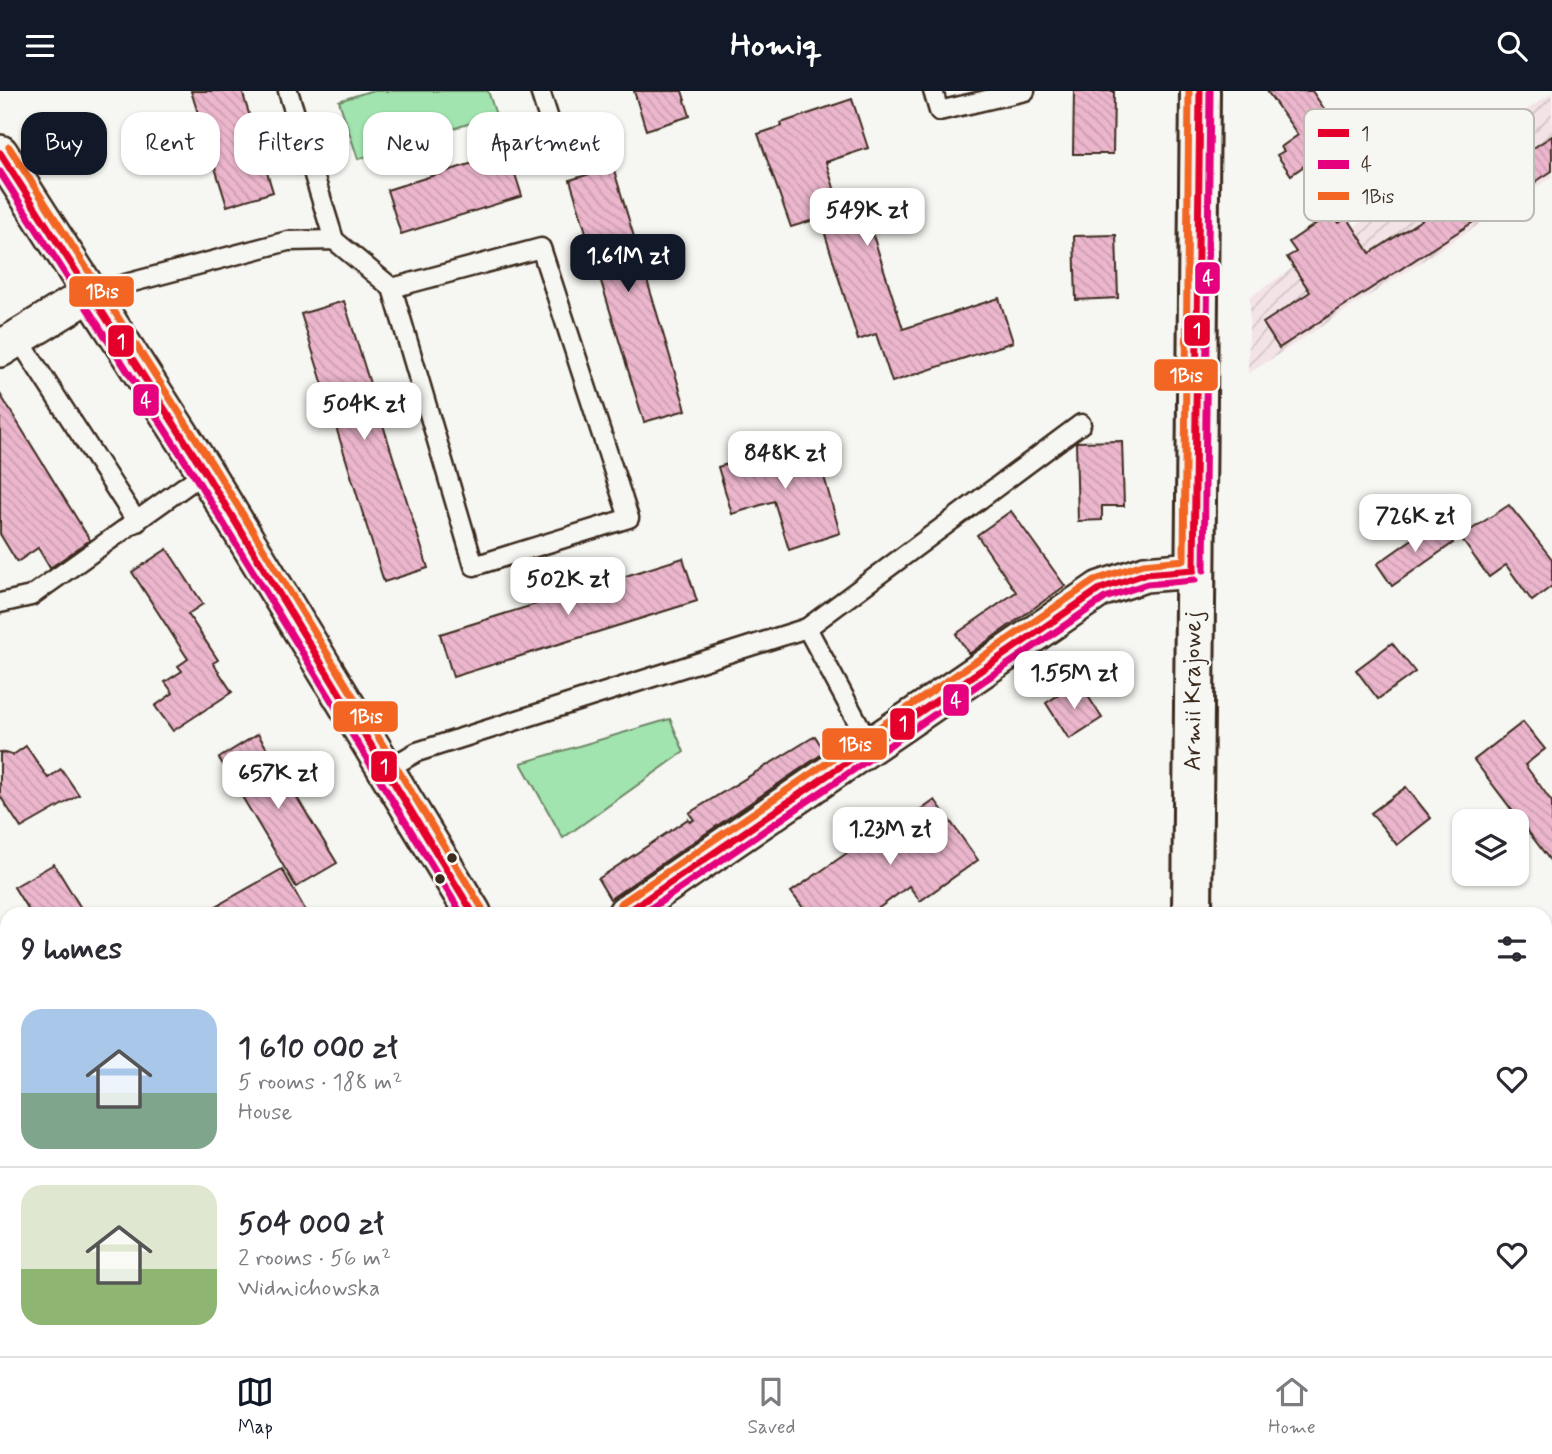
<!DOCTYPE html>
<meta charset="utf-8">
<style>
:root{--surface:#fff;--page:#f7f7f7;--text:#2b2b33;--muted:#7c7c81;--line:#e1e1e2;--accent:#111827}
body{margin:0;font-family:Mynerve,sans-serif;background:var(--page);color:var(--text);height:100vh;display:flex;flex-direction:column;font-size:26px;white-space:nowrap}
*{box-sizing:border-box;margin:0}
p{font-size:23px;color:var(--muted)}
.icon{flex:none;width:38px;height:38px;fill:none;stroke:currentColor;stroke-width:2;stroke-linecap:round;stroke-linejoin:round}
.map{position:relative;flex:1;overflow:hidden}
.side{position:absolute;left:0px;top:816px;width:1552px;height:450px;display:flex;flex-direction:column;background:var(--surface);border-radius:21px 21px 0 0;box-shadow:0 2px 5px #0004}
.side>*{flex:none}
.top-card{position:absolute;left:21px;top:21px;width:700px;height:63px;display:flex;gap:14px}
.controls{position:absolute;left:1452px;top:718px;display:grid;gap:14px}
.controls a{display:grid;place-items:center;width:77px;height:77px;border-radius:14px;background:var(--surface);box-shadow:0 2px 5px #0004;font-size:35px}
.price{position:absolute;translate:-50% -60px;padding:0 16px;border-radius:14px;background:#fff;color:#222;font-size:23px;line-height:46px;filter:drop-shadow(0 2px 4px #0008)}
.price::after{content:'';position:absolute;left:50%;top:42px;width:21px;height:16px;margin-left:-10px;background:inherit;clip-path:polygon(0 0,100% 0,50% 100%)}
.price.active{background:var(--accent);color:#fff}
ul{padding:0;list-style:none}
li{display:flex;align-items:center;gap:21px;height:175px;padding:0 21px}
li+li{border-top:2px solid var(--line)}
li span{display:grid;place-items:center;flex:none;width:196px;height:140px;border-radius:21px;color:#555}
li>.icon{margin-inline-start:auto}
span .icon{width:84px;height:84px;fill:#fffc;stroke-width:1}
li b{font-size:30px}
h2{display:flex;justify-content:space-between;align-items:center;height:84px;padding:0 21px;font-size:30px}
.chip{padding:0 24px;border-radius:21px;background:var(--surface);box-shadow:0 2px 5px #0004;font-size:24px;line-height:63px}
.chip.active{background:var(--accent);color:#fff}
header{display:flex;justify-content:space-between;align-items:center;height:91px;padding:0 21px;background:var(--accent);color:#fff;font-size:32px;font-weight:700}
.menu{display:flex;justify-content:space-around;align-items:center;height:98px;border-top:2px solid var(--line);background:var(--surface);font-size:19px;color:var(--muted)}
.menu a{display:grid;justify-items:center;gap:4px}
.menu .active{color:var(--accent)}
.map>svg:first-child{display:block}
.industrial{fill:url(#industrial-furrows)}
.park{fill:#a1e4af;stroke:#6e8766;stroke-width:2}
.building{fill:url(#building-back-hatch);stroke:#3b2a1e;stroke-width:2}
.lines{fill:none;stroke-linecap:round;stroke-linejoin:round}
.lane-casing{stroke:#3b2a1e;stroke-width:23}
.street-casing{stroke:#3b2a1e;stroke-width:40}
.secondary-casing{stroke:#3b2a1e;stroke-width:44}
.lane{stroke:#f6f6f2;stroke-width:18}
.street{stroke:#f6f6f2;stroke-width:35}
.secondary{stroke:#f6f6f2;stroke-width:38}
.bus-1-casing{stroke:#f6f6f2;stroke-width:12}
.bus-2-casing{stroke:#f6f6f2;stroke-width:12}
.bus-3-casing{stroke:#f6f6f2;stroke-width:12}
.bus-1{stroke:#e4002b;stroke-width:7}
.bus-2{stroke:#e5007d;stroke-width:7}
.bus-3{stroke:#f26522;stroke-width:7}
.bus-dot{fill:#3b2a1e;stroke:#f6f6f2;stroke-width:2.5}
.labels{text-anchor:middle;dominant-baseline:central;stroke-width:5;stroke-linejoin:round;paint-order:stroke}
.street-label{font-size:24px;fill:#3b2a1e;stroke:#f6f6f2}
.key{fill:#f6f6f2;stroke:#beb9b2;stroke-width:2}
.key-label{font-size:19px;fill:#3b2a1e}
.line-badge{stroke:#f6f6f2;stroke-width:2.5}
.badge-label{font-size:19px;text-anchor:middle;font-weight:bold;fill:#fff}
</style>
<header><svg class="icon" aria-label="menu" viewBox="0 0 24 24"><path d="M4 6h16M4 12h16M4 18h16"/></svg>Homiq<svg class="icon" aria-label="search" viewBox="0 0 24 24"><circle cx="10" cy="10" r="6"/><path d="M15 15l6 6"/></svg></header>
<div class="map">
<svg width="1552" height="1265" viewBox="0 0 1552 1265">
<defs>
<pattern id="industrial-furrows" width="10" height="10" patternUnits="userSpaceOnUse" patternTransform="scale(1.75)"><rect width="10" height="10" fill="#f3e3e7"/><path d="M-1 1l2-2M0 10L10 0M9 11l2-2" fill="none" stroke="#d1c3c6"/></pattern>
<pattern id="building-back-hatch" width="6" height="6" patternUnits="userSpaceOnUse" patternTransform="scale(1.75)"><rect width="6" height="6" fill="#ecb6cd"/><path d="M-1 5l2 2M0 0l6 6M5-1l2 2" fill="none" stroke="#cb9db0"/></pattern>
</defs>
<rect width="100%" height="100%" fill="#f6f6f2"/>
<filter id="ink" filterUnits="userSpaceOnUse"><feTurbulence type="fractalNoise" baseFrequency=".0143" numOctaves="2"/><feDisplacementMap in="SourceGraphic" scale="14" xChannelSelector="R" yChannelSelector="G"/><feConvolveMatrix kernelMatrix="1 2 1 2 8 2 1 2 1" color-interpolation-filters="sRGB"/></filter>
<g filter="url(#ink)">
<path class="industrial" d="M1552,2V86L1248,283L1250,206Z"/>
<g class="park">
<path d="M370,0H488L496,24L358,68L339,10Z"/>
<path d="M670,628L684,661L563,747L521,672Z"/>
</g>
<g class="building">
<path d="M191,0H242L273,101L227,115Z"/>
<path d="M634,0H682L690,25L646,39Z"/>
<path d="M1074,0H1114L1113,63H1073Z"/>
<path d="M1267,0H1312L1344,47L1291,84L1277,64L1284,60L1281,56L1298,44Z"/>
<path d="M852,8L868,57L826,71L841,120L863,113L903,238L999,207L1013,251L892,291L876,243L858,249L820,127L791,136L758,43L782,35L781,32Z"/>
<path d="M1552,45V80L1279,257L1263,232L1310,201L1287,166L1296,161L1289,151L1332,122L1339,132L1347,126L1370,162Z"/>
<path d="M508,61L522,105L401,143L387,99Z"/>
<path d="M613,76L686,319L644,331L570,89Z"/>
<path d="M1116,144L1118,207L1076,209L1074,145Z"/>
<path d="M344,210L428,477L384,491L301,223Z"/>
<path d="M0,303L90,449L50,477L38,457L17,471L0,443Z"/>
<path d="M813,347L840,442L789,459L774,410L732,423L718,376Z"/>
<path d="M1122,350L1124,415H1102V429L1078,430L1076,351Z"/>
<path d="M1509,414L1552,468V495L1532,510L1506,474L1489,486L1460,446Z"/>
<path d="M1011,420L1065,495L969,563L956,543L1016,501L977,444Z"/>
<path d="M1438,430L1453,452L1392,495L1377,473Z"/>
<path d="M167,458L203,513L188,523L218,569L213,572L232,601L173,640L155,615L173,602L165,591L182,580L178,575L188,568L132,481Z"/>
<path d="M683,467L697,510L453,586L440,543Z"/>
<path d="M1392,552L1415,581L1378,608L1356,579Z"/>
<path d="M1079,591L1102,627L1069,648L1046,612Z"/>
<path d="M1523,631L1545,658L1525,674L1552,711V772L1474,669Z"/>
<path d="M258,643L337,772L296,796L219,667Z"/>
<path d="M815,645L825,661L610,808L598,788L688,728L690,731L694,729L689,722Z"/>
<path d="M26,655L48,687L61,678L79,704L21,737L0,705V661L13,664Z"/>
<path d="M1406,696L1431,727L1397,754L1371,722Z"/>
<path d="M935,709L978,769L920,810L909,795L872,822H807L791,801L870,746L875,752Z"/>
<path d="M54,773L84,822H30L14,796Z"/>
<path d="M282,778L307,822H204Z"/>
</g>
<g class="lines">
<defs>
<g id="lane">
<path d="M288,0L334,149"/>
<path d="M540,0L556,50"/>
<path d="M933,0L939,20L1025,0"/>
<path d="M91,202L288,150L334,149L392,197L474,475L629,427L541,157L392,197"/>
<path d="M18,247L137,431"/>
<path d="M0,512L31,505L205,381"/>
<path d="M807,537L871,656"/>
<path d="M385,679L417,661L807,537L1081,333"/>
</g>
<g id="street">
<path d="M0,62L205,381L473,822"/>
<path d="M0,258L91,202"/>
<path d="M626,822L1100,498L1145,483L1194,479"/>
<path d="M0,1250L7,1246"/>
<path d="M1240,1258V1265"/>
</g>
<g id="secondary">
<path d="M1192,822L1200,0"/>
<path d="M1186,1265V1258"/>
</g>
</defs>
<use href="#lane" class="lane-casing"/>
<use href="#street" class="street-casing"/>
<use href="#secondary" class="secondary-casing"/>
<use href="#lane" class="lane"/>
<use href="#street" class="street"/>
<use href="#secondary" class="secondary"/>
<defs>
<g id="bus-1">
<path d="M0,62L205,381L473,822"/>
<path d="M1194,479L1200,0"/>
<path d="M626,822L1100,498L1145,483L1194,479"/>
</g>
<g id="bus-2">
<path d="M0,81L196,387L461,822"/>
<path d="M1204,479L1210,0"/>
<path d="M644,822L1105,507L1147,493L1195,489"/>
</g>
<g id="bus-3">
<path d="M9,56L214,376L482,817"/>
<path d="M620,813L1095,489L1143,473L1184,469L1189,0"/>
</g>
</defs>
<use href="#bus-1" class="bus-1-casing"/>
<use href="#bus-2" class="bus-2-casing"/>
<use href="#bus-3" class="bus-3-casing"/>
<use href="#bus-1" class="bus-1"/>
<use href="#bus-2" class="bus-2"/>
<use href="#bus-3" class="bus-3"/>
</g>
</g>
<g class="bus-dot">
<circle cx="452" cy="767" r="6"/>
<circle cx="440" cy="788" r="6"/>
</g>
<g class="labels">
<g class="street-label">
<text transform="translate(1193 600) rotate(-90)">Armii Krajowej</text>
</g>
</g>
<rect x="1304" y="18" width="230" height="112" rx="10" class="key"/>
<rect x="1318" y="38" width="31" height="8" fill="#e4002b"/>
<rect x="1318" y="69" width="31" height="9" fill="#e5007d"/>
<rect x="1318" y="101" width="31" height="8" fill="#f26522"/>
<g class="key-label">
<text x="1361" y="49">1</text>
<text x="1361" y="80">4</text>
<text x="1361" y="112">1Bis</text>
</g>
<g class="line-badge">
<rect x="1194" y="170" width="27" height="34" rx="7" fill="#e5007d"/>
<rect x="68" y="184" width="67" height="33" rx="7" fill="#f26522"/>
<rect x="1183" y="223" width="28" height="33" rx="7" fill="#e4002b"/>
<rect x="107" y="233" width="28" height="34" rx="7" fill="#e4002b"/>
<rect x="1153" y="267" width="66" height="34" rx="7" fill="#f26522"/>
<rect x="132" y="292" width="28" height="34" rx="7" fill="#e5007d"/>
<rect x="942" y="592" width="28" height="34" rx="7" fill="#e5007d"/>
<rect x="332" y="609" width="67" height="33" rx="7" fill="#f26522"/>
<rect x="889" y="616" width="27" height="34" rx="7" fill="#e4002b"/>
<rect x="821" y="636" width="67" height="34" rx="7" fill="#f26522"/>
<rect x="370" y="659" width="28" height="33" rx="7" fill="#e4002b"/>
</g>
<g class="badge-label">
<text x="1208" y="194">4</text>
<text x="102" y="207">1Bis</text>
<text x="1197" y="246">1</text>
<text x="121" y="257">1</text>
<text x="1186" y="291">1Bis</text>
<text x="146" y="316">4</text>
<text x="956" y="616">4</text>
<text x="366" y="632">1Bis</text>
<text x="903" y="639">1</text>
<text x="855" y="660">1Bis</text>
<text x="384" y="682">1</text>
</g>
</svg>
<div class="controls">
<a><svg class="icon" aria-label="layers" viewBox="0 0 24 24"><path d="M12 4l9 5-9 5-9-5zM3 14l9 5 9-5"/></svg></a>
</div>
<b class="price" style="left:867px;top:157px">549K zł</b>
<b class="price active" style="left:628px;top:203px">1.61M zł</b>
<b class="price" style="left:364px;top:351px">504K zł</b>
<b class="price" style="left:785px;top:400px">848K zł</b>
<b class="price" style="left:1415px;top:463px">726K zł</b>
<b class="price" style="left:568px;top:526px">502K zł</b>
<b class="price" style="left:1074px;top:620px">1.55M zł</b>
<b class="price" style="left:278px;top:720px">657K zł</b>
<b class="price" style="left:890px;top:776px">1.23M zł</b>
<div class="top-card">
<a class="chip active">Buy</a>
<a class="chip">Rent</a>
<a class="chip">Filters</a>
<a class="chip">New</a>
<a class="chip">Apartment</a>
</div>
<section class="side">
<h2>9 homes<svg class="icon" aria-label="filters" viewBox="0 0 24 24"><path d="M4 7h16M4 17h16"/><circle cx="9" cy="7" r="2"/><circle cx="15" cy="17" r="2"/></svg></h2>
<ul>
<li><span style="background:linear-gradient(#a9c7e8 60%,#7fa58c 0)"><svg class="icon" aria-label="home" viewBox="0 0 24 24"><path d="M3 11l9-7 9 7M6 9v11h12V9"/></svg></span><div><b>1 610 000 zł</b><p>5 rooms · 188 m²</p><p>House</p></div><svg class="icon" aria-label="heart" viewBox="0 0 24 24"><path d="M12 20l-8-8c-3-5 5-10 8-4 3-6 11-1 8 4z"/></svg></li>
<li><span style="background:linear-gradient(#dfe7d0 60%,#8fb573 0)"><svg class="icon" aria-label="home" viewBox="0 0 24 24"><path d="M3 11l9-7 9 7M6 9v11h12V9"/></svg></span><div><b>504 000 zł</b><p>2 rooms · 56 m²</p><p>Widnichowska</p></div><svg class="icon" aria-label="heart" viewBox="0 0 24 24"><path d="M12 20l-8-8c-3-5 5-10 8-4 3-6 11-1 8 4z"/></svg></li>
</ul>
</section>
</div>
<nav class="menu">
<a class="active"><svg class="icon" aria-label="map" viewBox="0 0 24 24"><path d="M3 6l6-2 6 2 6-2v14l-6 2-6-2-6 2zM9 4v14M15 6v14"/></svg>Map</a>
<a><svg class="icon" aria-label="saved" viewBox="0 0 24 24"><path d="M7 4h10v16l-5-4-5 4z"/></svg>Saved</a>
<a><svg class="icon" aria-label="home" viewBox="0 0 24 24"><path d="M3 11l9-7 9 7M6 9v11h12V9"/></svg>Home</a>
</nav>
